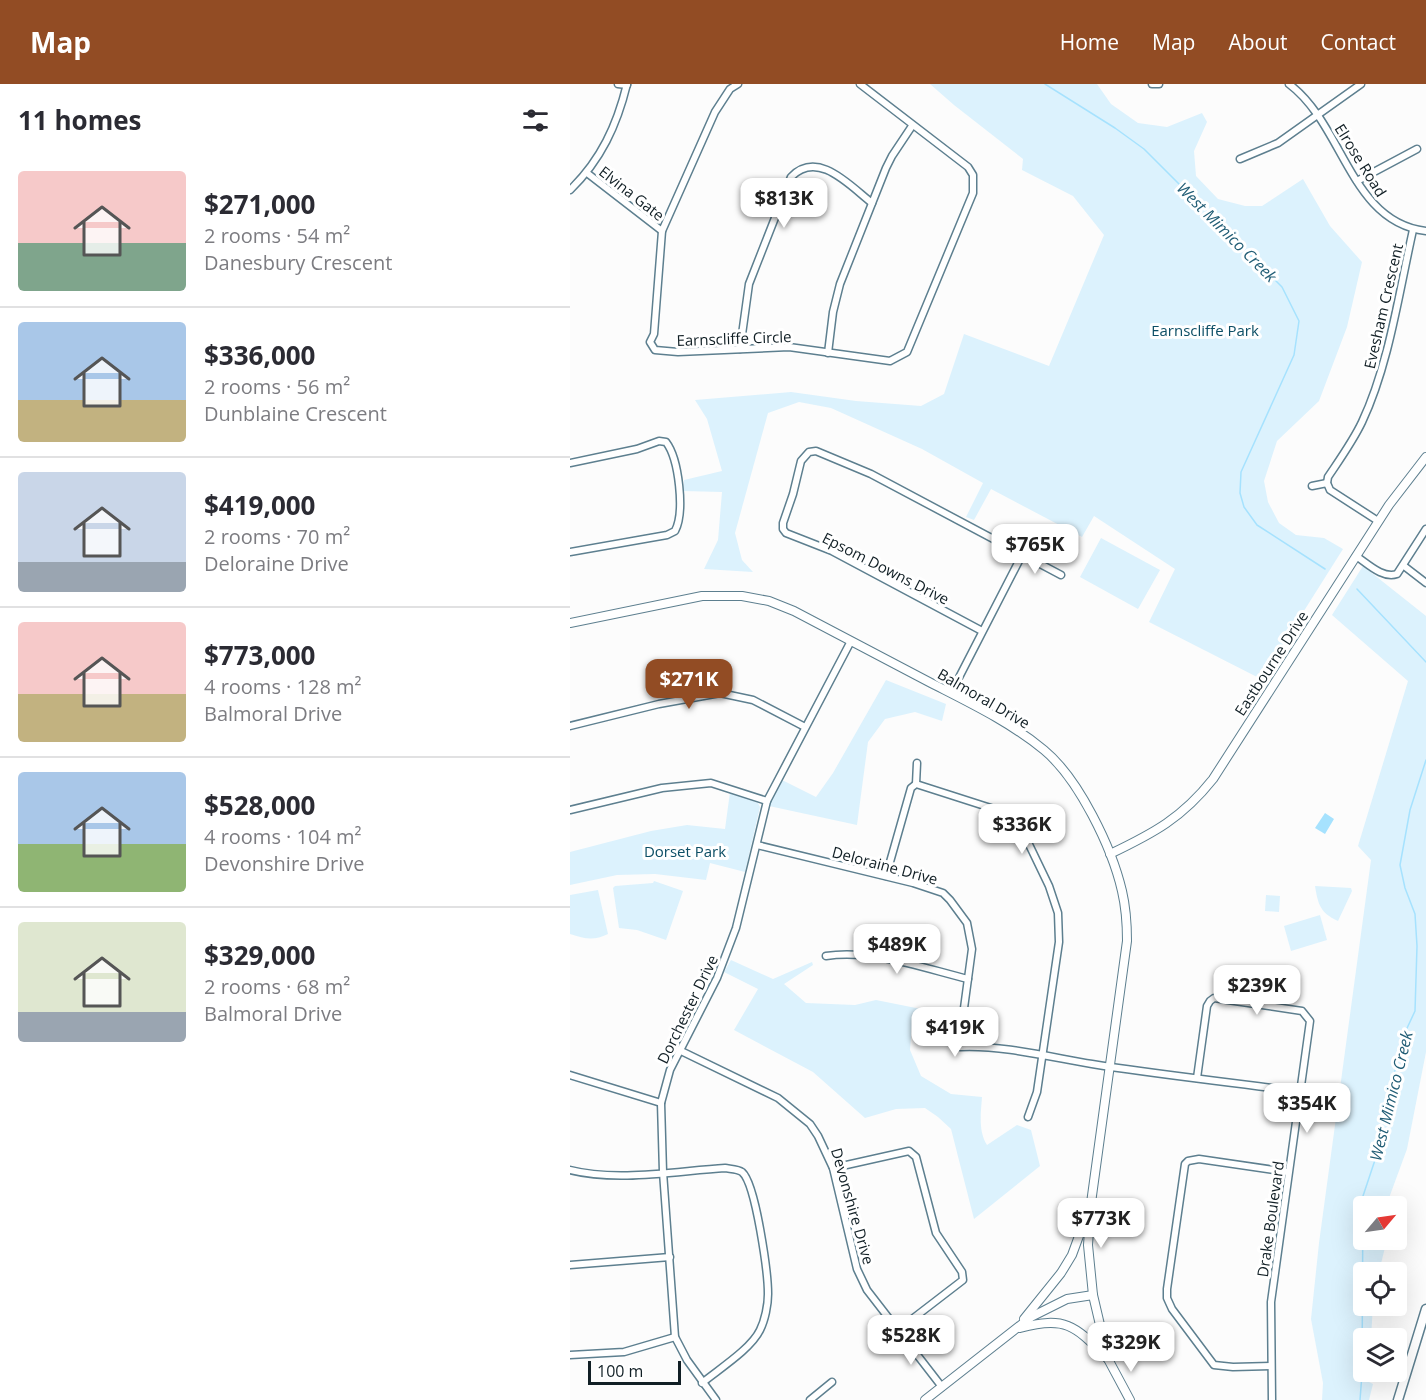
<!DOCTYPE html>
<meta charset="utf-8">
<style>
:root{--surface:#fff;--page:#f7f7f7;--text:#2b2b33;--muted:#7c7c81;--line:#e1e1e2;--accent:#924c24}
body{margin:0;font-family:"Open Sans",sans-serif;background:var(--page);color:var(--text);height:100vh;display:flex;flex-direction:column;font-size:22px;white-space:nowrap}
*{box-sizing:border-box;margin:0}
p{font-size:20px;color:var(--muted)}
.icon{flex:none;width:33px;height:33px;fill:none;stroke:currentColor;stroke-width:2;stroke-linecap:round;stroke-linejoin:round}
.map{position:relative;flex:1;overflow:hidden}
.sheet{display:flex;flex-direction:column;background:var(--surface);width:570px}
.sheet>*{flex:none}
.needle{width:39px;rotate:61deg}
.tools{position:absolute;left:783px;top:1112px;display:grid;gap:12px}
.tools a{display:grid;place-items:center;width:54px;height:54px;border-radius:6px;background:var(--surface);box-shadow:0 6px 24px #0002;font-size:30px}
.scale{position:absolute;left:18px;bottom:15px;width:93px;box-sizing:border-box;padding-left:6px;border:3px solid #111f25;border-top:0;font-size:16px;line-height:21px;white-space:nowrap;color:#111f25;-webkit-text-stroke:4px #fff;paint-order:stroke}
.price{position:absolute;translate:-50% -51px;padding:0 14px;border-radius:12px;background:#fff;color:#222;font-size:20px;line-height:39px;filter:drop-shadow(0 2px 3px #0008)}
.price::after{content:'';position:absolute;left:50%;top:36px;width:18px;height:14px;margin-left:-9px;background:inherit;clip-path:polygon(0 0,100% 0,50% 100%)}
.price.selected{background:var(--accent);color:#fff}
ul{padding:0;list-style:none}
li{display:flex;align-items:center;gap:18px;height:150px;padding:0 18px}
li+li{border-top:2px solid var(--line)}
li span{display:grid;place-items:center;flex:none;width:168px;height:120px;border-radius:6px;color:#555}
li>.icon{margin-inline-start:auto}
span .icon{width:72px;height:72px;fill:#fffc;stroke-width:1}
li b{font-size:26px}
h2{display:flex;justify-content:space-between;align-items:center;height:72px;padding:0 18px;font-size:26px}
header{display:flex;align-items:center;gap:36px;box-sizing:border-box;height:84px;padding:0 30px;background:var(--accent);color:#fff}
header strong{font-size:28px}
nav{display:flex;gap:33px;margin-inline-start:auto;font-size:21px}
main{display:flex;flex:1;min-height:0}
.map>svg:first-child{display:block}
.green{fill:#dcf2fd}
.water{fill:#a6e2fe}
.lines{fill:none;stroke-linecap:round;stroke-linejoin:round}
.stream{stroke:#a6e2fe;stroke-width:1.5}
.minor-casing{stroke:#5d7f8f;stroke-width:9}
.tertiary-casing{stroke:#5d7f8f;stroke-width:10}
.secondary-casing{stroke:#5d7f8f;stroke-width:11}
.minor{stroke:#fff;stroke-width:6}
.tertiary{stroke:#fff;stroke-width:8}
.secondary{stroke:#fff;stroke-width:8}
.labels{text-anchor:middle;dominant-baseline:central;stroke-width:6;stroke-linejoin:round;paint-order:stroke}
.street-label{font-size:15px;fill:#111f25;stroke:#fff}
.park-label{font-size:15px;fill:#0c4e65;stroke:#fff}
.water-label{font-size:16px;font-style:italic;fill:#225e76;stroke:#fff}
</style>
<header>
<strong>Map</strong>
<nav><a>Home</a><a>Map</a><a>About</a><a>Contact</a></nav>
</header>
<main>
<section class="sheet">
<h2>11 homes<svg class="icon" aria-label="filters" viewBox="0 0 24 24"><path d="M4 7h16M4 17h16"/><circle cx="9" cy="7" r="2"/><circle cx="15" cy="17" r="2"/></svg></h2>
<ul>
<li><span style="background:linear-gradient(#f6c9c9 60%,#7fa58c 0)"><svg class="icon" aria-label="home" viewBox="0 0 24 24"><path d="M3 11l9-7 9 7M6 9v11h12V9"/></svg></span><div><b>$271,000</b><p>2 rooms · 54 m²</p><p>Danesbury Crescent</p></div></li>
<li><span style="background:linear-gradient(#a9c7e8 65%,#c2b280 0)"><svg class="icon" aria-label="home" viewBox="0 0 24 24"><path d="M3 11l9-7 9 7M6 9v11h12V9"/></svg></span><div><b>$336,000</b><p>2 rooms · 56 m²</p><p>Dunblaine Crescent</p></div></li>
<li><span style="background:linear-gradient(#c9d6e8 75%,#9aa5b1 0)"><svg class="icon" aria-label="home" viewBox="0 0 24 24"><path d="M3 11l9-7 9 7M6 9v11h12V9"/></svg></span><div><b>$419,000</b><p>2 rooms · 70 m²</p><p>Deloraine Drive</p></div></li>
<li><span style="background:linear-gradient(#f6c9c9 60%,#c2b280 0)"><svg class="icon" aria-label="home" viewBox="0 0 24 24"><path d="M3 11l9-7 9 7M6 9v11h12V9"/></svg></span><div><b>$773,000</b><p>4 rooms · 128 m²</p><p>Balmoral Drive</p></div></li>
<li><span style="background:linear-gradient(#a9c7e8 60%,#8fb573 0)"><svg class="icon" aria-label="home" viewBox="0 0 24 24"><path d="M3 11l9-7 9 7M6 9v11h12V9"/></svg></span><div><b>$528,000</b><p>4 rooms · 104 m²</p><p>Devonshire Drive</p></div></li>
<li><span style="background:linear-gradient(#dfe7d0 75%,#9aa5b1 0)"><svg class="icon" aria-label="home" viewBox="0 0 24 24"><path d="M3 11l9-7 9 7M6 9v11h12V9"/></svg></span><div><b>$329,000</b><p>2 rooms · 68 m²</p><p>Balmoral Drive</p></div></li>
</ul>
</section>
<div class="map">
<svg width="856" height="1316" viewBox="0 0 856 1316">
<rect width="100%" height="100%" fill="#fcfcfc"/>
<g class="green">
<path d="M360,0H527L541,20L568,39L597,43L632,29L637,38L624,67L626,92L648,115L675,122H692L733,95L760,142L792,178L777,243L749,317L707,357L694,397L698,418L709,439L726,451L754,454L773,465L691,595L579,538L605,485L524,432L512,453L421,405L404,436L396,433L413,399L352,365L261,324L229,318L198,329L165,449L172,476L183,488L134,485L148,456L152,408L113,407L114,396L152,387L137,335L125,316L221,308L286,317L351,322L374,310L394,250L479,282L534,151L503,112L452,86L453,75L384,21Z"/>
<path d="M531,454L590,486L568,525L510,493Z"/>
<path d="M793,482L856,532V968L837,1065L819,1114V1122H794V1155H817L809,1188H794V1221H803L801,1254H794V1287H798L797,1297L803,1300L799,1316H752L753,1299L741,1235L749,1159L801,776L788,762L838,597L762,531Z"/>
<path d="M316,596L376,620L372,637L345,628L315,635L298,658L287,741L199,722L212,696L246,713L263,689Z"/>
<path d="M160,708L188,719L190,723L175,788L140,779L136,796L85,790L47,791L0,801V768L81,747L117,741L155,745Z"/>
<path d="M84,797L113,807L96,856L67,846L49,844L43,804L45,802L83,799Z"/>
<path d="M745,802L781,804L782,807L768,837C750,829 748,820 745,802Z"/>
<path d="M28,806L38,850C24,857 15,855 0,850V811Z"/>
<path d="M696,811L710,812L709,828L695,827Z"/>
<path d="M750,831L757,856L721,867L714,842Z"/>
<path d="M161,876L203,895L242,878L243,881L214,900L236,919L285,921L306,916L351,925L342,941L340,966L351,992L381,1010L412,1013C411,1028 408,1047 417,1061L447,1041L461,1046L470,1082L404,1135L381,1045L368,1033L355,1024L326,1025L295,1034L243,988L164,946L188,905L154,888Z"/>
</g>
<path class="water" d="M755,729L764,735L755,750L745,744Z"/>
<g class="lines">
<g class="stream">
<path d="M475,0L545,44L574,65L712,203L729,237L724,271L671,388L670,409L674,423L687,441L755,485"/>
<path d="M787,505L856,578"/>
<path d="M790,1316L792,1290L793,1112L806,1073L832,955L845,927L847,862L845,830L835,804L830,781L840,726L856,676"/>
</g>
<defs>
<g id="minor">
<path d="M48,0L57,1"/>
<path d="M168,0L160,5L145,28L92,147L84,250L80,258L85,266L108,268L219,263L320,277L337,268L403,109V91L398,83L290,0"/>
<path d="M582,0H589"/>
<path d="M719,0C774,41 780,138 856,147"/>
<path d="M670,75L708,59L791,0"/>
<path d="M17,89L92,147"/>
<path d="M787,97L847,65"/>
<path d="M0,106C31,76 47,41 57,0"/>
<path d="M170,265L179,200L221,93C248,65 280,102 302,119"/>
<path d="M258,269L263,228L270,200L316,84L322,72L342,42"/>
<path d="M0,379L67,365L89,357L96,358C109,375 115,428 105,447L97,451L0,468"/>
<path d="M742,402L757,399"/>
<path d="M808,437L760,406L757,399L758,393C770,375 783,357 792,338C819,281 829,208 843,146"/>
<path d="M786,472C798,480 813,495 827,490L856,445"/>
<path d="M834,482L856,499"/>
<path d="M412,547L262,467L216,449L213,445V439L223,410L231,377L239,368L246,367L301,390L491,491"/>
<path d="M381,609L452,471"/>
<path d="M0,642L89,620L150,609L183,616L235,643"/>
<path d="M346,700L347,679"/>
<path d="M0,726L92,704L141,699L197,717"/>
<path d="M187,761L343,799L373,809L380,816L397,839L402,865L392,939L386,956L390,963C432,961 480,973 522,980C591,991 661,998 731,1008"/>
<path d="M316,792L341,704L346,700L424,725L445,739L454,750L479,802L488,829L489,858L467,1008L458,1033"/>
<path d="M256,872C302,865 353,884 398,895"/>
<path d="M109,966L208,1014L240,1040L248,1052L263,1084L287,1185L297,1206L372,1303"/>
<path d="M0,991L91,1019"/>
<path d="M627,994L637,922L640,917L644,914L732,927L740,937L701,1218L702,1316"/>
<path d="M263,1084L339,1067L346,1073L366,1149L392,1188L393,1196L328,1246"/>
<path d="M0,1086C47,1098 106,1087 155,1084C160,1085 168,1085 172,1088C186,1100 198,1190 198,1210C198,1221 195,1236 190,1246C181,1265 149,1285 132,1299"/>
<path d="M0,1181L100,1173"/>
<path d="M0,1271L54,1268L105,1253"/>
<path d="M701,1282L663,1283L644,1281L602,1225L597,1214V1205L615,1080L618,1077L629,1075L718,1088"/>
<path d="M146,1316L117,1276L105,1253L93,1088L91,1019L100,986L147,894L166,844L197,717L281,557"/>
<path d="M240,1316L262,1298"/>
</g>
<g id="tertiary">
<path d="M0,539L132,512H172L199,517L224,527C270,551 315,575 361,599C400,619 440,638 474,666C509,695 542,764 552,807C556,824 557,840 557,857L521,1119L518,1161L523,1211L538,1275L560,1316"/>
<path d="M540,770C584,749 612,734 643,695L819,421L856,373"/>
<path d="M454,1235L491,1189L502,1171L517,1130"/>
<path d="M450,1244C497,1231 506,1243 538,1275"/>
<path d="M355,1316L461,1233L497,1215L523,1211"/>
</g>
<path id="secondary" d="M828,1316L856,1225"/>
</defs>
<use href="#minor" class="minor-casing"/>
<use href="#tertiary" class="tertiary-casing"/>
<use href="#secondary" class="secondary-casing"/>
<use href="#minor" class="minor"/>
<use href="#tertiary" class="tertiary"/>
<use href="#secondary" class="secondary"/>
</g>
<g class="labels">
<g class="street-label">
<text transform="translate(791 76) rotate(58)">Elrose Road</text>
<text transform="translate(62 109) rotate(38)">Elvina Gate</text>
<text transform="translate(813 222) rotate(-77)">Evesham Crescent</text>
<text transform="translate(164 254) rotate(-2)">Earnscliffe Circle</text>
<text transform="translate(316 484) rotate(27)">Epsom Downs Drive</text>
<text transform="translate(701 579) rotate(-57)">Eastbourne Drive</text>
<text transform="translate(414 614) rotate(30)">Balmoral Drive</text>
<text transform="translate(315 781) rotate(15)">Deloraine Drive</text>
<text transform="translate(117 925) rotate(-64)">Dorchester Drive</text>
<text transform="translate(283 1122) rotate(74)">Devonshire Drive</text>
<text transform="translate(700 1135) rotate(-82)">Drake Boulevard</text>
</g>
<g class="park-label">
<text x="635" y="246">Earnscliffe Park</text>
<text x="115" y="767">Dorset Park</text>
</g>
<g class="water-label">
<text transform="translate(657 148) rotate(45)">West Mimico Creek</text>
<text transform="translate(821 1012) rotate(-76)">West Mimico Creek</text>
</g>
</g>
</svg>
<div class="tools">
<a><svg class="needle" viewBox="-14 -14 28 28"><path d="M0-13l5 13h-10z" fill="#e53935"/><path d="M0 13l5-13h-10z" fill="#7c7c81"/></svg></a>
<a><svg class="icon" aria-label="locate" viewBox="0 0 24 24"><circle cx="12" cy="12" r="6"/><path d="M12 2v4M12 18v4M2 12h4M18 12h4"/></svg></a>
<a><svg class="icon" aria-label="layers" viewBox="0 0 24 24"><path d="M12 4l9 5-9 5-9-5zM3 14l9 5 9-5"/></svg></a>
</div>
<div class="scale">100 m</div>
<b class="price" style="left:214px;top:145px">$813K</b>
<b class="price" style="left:465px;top:491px">$765K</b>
<b class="price selected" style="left:119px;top:626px">$271K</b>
<b class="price" style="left:452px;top:771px">$336K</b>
<b class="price" style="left:327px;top:891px">$489K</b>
<b class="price" style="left:687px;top:932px">$239K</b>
<b class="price" style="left:385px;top:974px">$419K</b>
<b class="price" style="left:737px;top:1050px">$354K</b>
<b class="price" style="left:531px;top:1165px">$773K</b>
<b class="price" style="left:341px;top:1282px">$528K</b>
<b class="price" style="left:561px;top:1289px">$329K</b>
</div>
</main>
